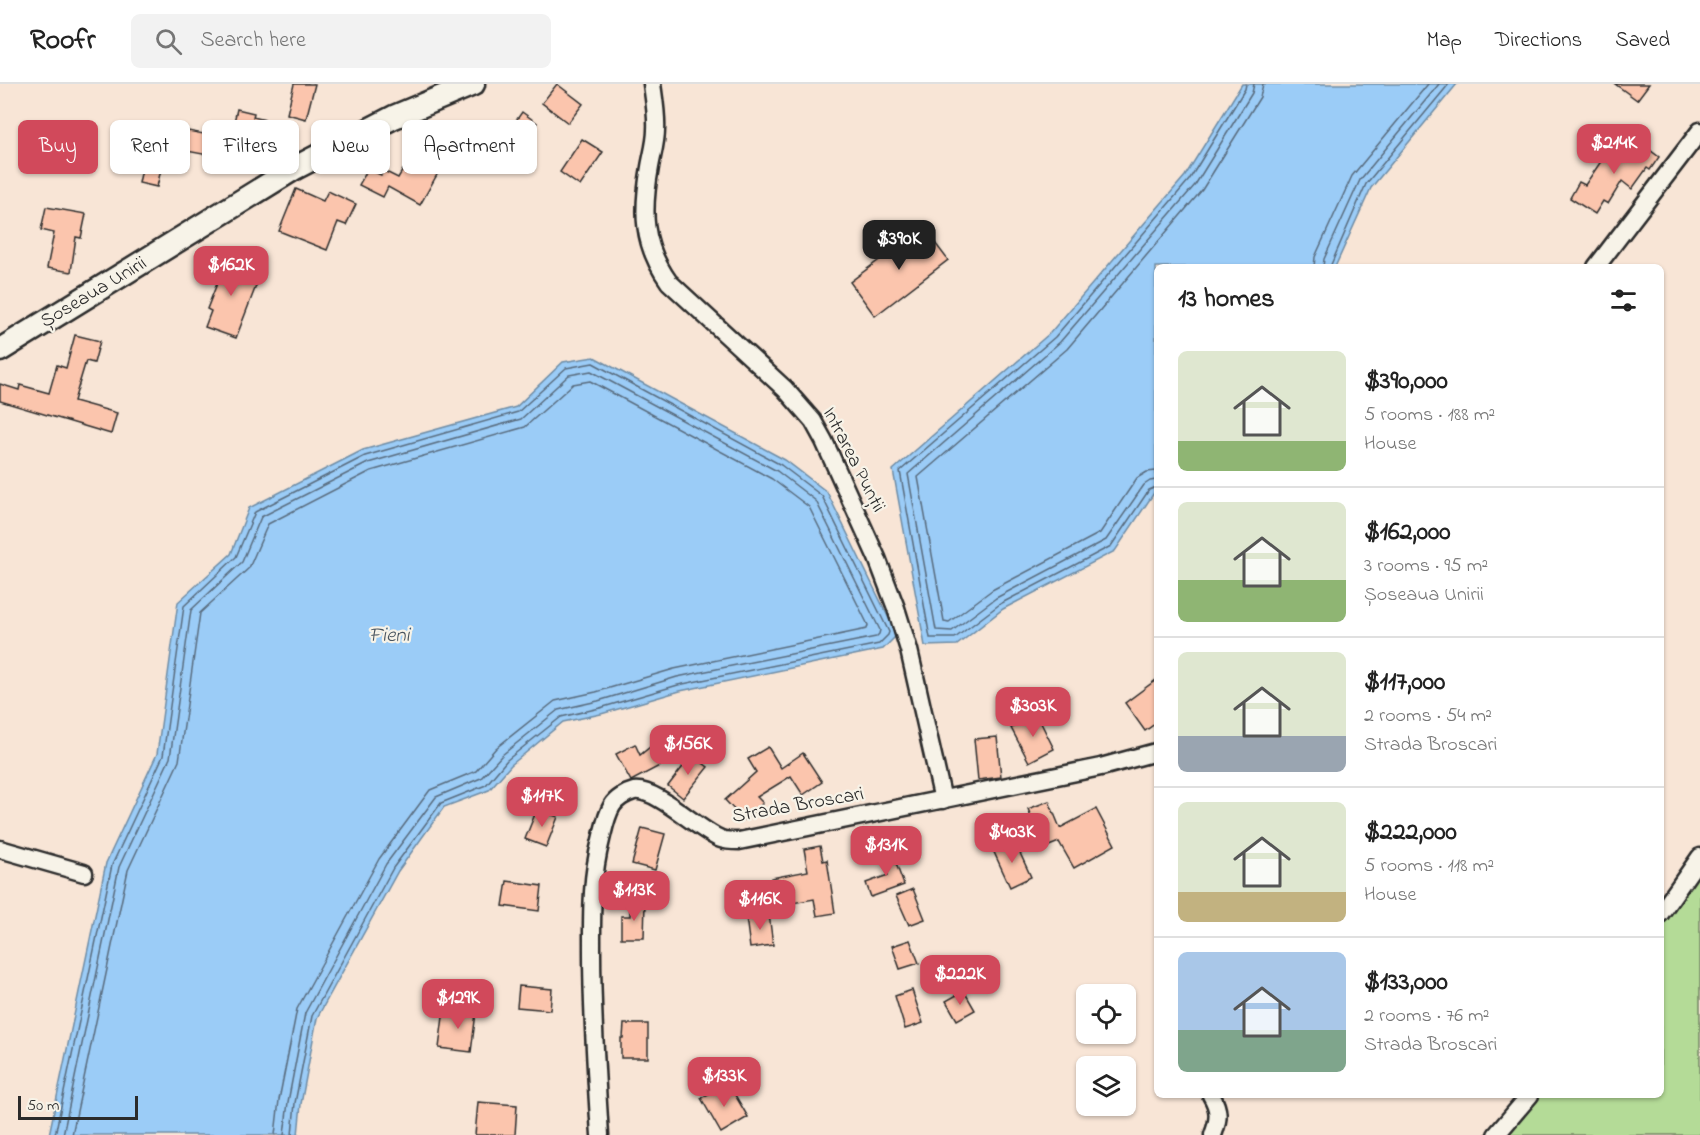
<!DOCTYPE html>
<meta charset="utf-8">
<style>
:root{--surface:#fff;--page:#f2f2f2;--text:#222;--muted:#767676;--line:#e0e0e0;--accent:#d1495b}
body{margin:0;font-family:"Indie Flower",sans-serif;background:var(--page);color:var(--text);height:100vh;display:flex;flex-direction:column;font-size:22px;white-space:nowrap}
*{box-sizing:border-box;margin:0}
p{font-size:20px;color:var(--muted)}
.icon{flex:none;width:33px;height:33px;fill:none;stroke:currentColor;stroke-width:2;stroke-linecap:round;stroke-linejoin:round}
.map{position:relative;flex:1;overflow:hidden}
.sheet{position:absolute;left:1154px;top:180px;width:510px;height:834px;display:flex;flex-direction:column;background:var(--surface);border-radius:9px;box-shadow:0 2px 4px #0004}
.sheet>*{flex:none}
.banner{position:absolute;left:18px;top:36px;width:570px;height:54px;display:flex;gap:12px}
.fabs{position:absolute;left:1076px;top:900px;display:grid;gap:12px}
.fabs a{display:grid;place-items:center;width:60px;height:60px;border-radius:9px;background:var(--surface);box-shadow:0 2px 4px #0004;font-size:30px}
.scale{position:absolute;left:18px;bottom:15px;width:120px;box-sizing:border-box;padding-left:6px;border:3px solid #2b2b2b;border-top:0;font-size:16px;line-height:21px;white-space:nowrap;color:#2b2b2b;-webkit-text-stroke:4px #f7f3e8;paint-order:stroke}
.price{position:absolute;translate:-50% -51px;padding:0 14px;border-radius:12px;background:var(--accent);color:#fff;font-size:20px;line-height:39px;filter:drop-shadow(0 2px 3px #0008)}
.price::after{content:'';position:absolute;left:50%;top:36px;width:18px;height:14px;margin-left:-9px;background:inherit;clip-path:polygon(0 0,100% 0,50% 100%)}
.price.active{background:#222;color:#fff}
ul{padding:0;list-style:none}
li{display:flex;align-items:center;gap:18px;height:150px;padding:0 24px}
li+li{border-top:2px solid var(--line)}
li span{display:grid;place-items:center;flex:none;width:168px;height:120px;border-radius:9px;color:#555}
li>.icon{margin-inline-start:auto}
span .icon{width:72px;height:72px;fill:#fffc;stroke-width:1}
li b{font-size:26px}
h2{display:flex;justify-content:space-between;align-items:center;height:72px;padding:0 24px;font-size:26px}
.tag{padding:0 21px;border-radius:9px;background:var(--surface);box-shadow:0 2px 4px #0004;font-size:21px;line-height:54px}
.tag.active{background:var(--accent);color:#fff}
header{display:flex;align-items:center;gap:36px;box-sizing:border-box;height:84px;padding:0 30px;background:var(--surface);border-bottom:2px solid var(--line)}
header strong{font-size:28px}
nav{display:flex;gap:33px;margin-inline-start:auto;font-size:21px}
.search{width:420px;height:54px;background:var(--page);display:flex;align-items:center;gap:15px;box-sizing:border-box;padding:0 21px;border-radius:9px;color:var(--muted);font-size:22px}
.map>svg:first-child{display:block}
.green{fill:#b4db97;stroke:#708361;stroke-width:1.5}
.water{fill:#9bccf7;stroke:#6e8ca5;stroke-width:1.5}
.lines{fill:none;stroke-linecap:round;stroke-linejoin:round}
.shore{stroke:#586b7d;stroke-width:1.5}
.building{fill:#fbc5ad;stroke:#2b2b2b;stroke-width:1.5}
.street-casing{stroke:#2b2b2b;stroke-width:21}
.secondary-casing{stroke:#2b2b2b;stroke-width:27}
.street{stroke:#f7f3e8;stroke-width:16}
.secondary{stroke:#f7f3e8;stroke-width:22}
.labels{text-anchor:middle;dominant-baseline:central;stroke-width:4.5;stroke-linejoin:round;paint-order:stroke}
.street-label{font-size:20px;fill:#2b2b2b;stroke:#f7f3e8}
.water-label{font-size:21px;font-style:italic;fill:#47535e;stroke:#f7f3e8}
</style>
<header>
<strong>Roofr</strong>
<div class="search"><svg class="icon" aria-label="search" viewBox="0 0 24 24"><circle cx="10" cy="10" r="6"/><path d="M15 15l6 6"/></svg>Search here</div>
<nav><a>Map</a><a>Directions</a><a>Saved</a></nav>
</header>
<div class="map">
<svg width="1700" height="1051" viewBox="0 0 1700 1051">
<rect width="100%" height="100%" fill="#f8e5d6"/>
<filter id="ink" filterUnits="userSpaceOnUse"><feTurbulence type="fractalNoise" baseFrequency=".0167" numOctaves="2"/><feDisplacementMap in="SourceGraphic" scale="12" xChannelSelector="R" yChannelSelector="G"/><feConvolveMatrix kernelMatrix="1 2 1 2 8 2 1 2 1" color-interpolation-filters="sRGB"/></filter>
<g filter="url(#ink)">
<path class="green" d="M1700,782V1051H1505L1538,1011H1660L1661,838Z"/>
<g class="water">
<path d="M1242,0H1457L1371,104L1335,183H1156V406L1115,467L1003,525L957,561L925,562L893,386L1050,249L1185,92Z"/>
<path d="M594,273L785,376L827,408L897,551L883,565L680,607L601,630L563,638L511,681L489,706L444,723L398,787L317,934L301,1020L298,1051H49L106,779L157,670L178,518L231,470L249,424L363,366L516,323L563,278Z"/>
</g>
<g class="lines">
<g class="shore">
<path d="M1314,183L1315,173L1352,92L1428,0"/>
<path d="M1323,183L1324,175L1360,96L1439,0"/>
<path d="M1330,183L1366,100L1449,0"/>
<path d="M1156,387L1147,388L1137,394L1100,449L992,506L949,538L944,537L918,393L1067,265L1202,106L1260,13L1263,0"/>
<path d="M1156,396L1150,397L1144,401L1106,456L996,514L952,547L936,546L908,390L1060,258L1195,101L1252,9L1254,0"/>
<path d="M1156,403L1149,406L1111,462L1000,520L955,554H930L900,387L1055,253L1189,96L1245,5L1246,0"/>
<path d="M55,1051L112,781L163,672L184,522L236,473L255,428L365,372L518,328L566,284L593,279L781,381L822,412L889,548L888,551L879,560L678,601L600,624L561,633L507,676L486,701L441,719L393,784L312,932L295,1019L292,1051"/>
<path d="M63,1051L119,783L170,674L191,526L242,478L261,433L368,379L521,335L569,291L591,287L777,387L816,417L880,546L879,550L876,553L677,593L598,617L558,626L502,671L481,694L436,713L386,780L305,929L288,1018L284,1051"/>
<path d="M72,1051L128,786L179,677L200,529L249,484L268,440L371,387L525,343L573,300L590,297L772,395L809,423L868,541L867,545L674,585L596,608L555,617L496,664L476,687L430,706L379,775L297,925L279,1016L275,1051"/>
</g>
</g>
<g class="building">
<path d="M294,0H315L306,35L287,30Z"/>
<path d="M557,0L583,20L568,39L542,19Z"/>
<path d="M1615,0H1649L1637,16Z"/>
<path d="M237,25L254,29L253,33L290,42L286,59L265,54L259,79L209,69L208,71L166,63L157,103L139,99L144,75L148,76L154,45L166,47L167,43L230,55Z"/>
<path d="M522,28L537,39L518,66L503,55Z"/>
<path d="M463,48L488,63L478,80L454,65Z"/>
<path d="M1634,54L1659,73L1650,86L1647,84L1632,105L1622,97L1608,120L1603,117L1595,130L1570,114L1579,98L1585,101L1610,64L1621,72Z"/>
<path d="M582,55L603,68L580,102L560,88Z"/>
<path d="M422,56L448,71L420,121L388,103L383,113L359,101L368,85L381,91L384,87L398,94L407,79L409,80Z"/>
<path d="M296,105L323,117L328,107L356,120L346,141L338,138L327,166L279,147Z"/>
<path d="M46,123L86,130L81,154L76,153L71,188L47,184L54,149L41,146Z"/>
<path d="M923,143L948,176L875,232L850,198Z"/>
<path d="M220,172L261,189L236,254L205,243L211,227L207,225L220,192L213,189Z"/>
<path d="M75,251L100,257L94,279L86,277L74,317L117,329L111,350L0,317V300L19,306L20,301L49,309L57,281L66,284Z"/>
<path d="M1156,596V639L1145,647L1125,619Z"/>
<path d="M1037,631L1054,665L1029,678L1011,644Z"/>
<path d="M670,647L686,668L631,697L616,670L635,660L640,671Z"/>
<path d="M997,653L1001,693L978,696L974,655Z"/>
<path d="M768,663L781,684L803,669L822,698L803,711L791,692L757,713L763,719L744,736L725,716L756,688L748,675Z"/>
<path d="M692,671L708,683L683,714L668,702Z"/>
<path d="M1049,717L1060,744L1096,725L1115,761L1074,784L1059,758L1044,764L1028,725Z"/>
<path d="M537,725L558,733L546,763L525,755Z"/>
<path d="M642,744L665,750L655,786L632,780Z"/>
<path d="M1014,756L1031,793L1010,803L993,766Z"/>
<path d="M820,762L823,777L827,776L835,829L817,832L814,815L776,822L771,794L808,787L804,765Z"/>
<path d="M891,766L904,801L871,813L866,799L888,791L880,770Z"/>
<path d="M507,797L542,802L539,827L503,822Z"/>
<path d="M913,805L925,835L909,841L896,812Z"/>
<path d="M630,818H645L644,854H621V832H630Z"/>
<path d="M769,830L773,861L750,864L746,833Z"/>
<path d="M910,856L919,879L900,885L892,862Z"/>
<path d="M519,902L552,905L550,926L517,923Z"/>
<path d="M912,906L923,939L905,945L895,912Z"/>
<path d="M964,907L975,926L957,936L946,917Z"/>
<path d="M444,925L476,929L471,968L439,964Z"/>
<path d="M624,940H648V974H621V954H623Z"/>
<path d="M728,999L748,1033L721,1049L701,1014Z"/>
<path d="M478,1018L517,1021L515,1051H475Z"/>
</g>
<g class="lines">
<defs>
<g id="street">
<path d="M652,0C654,15 657,31 656,46C656,58 652,71 650,83C642,127 642,160 669,198L785,305L813,337L824,357L877,474L896,524L909,566L943,716"/>
<path d="M1596,183L1700,47"/>
<path d="M0,765L84,789"/>
<path d="M1660,830L1700,773"/>
<path d="M1211,1011C1220,1026 1219,1035 1213,1051"/>
<path d="M600,1051C596,990 592,930 592,869C592,831 591,794 601,756C604,744 606,732 612,722C616,715 626,709 634,707C657,704 698,746 721,755C726,757 733,757 739,757L1101,683L1156,668"/>
<path d="M1496,1051L1530,1011"/>
</g>
<path id="secondary" d="M0,266L295,84L394,33L473,0"/>
</defs>
<use href="#street" class="street-casing"/>
<use href="#secondary" class="secondary-casing"/>
<use href="#street" class="street"/>
<use href="#secondary" class="secondary"/>
</g>
</g>
<g class="labels">
<g class="street-label">
<text transform="translate(94 209) rotate(-31)">Șoseaua Unirii</text>
<text transform="translate(853 376) rotate(63)">Intrarea Punții</text>
<text transform="translate(798 722) rotate(-10)">Strada Broscari</text>
</g>
<g class="water-label">
<text x="389" y="552">Fieni</text>
</g>
</g>
</svg>
<div class="fabs">
<a><svg class="icon" aria-label="locate" viewBox="0 0 24 24"><circle cx="12" cy="12" r="6"/><path d="M12 2v4M12 18v4M2 12h4M18 12h4"/></svg></a>
<a><svg class="icon" aria-label="layers" viewBox="0 0 24 24"><path d="M12 4l9 5-9 5-9-5zM3 14l9 5 9-5"/></svg></a>
</div>
<div class="scale">50 m</div>
<b class="price" style="left:1614px;top:91px">$214K</b>
<b class="price active" style="left:899px;top:187px">$390K</b>
<b class="price" style="left:231px;top:213px">$162K</b>
<b class="price" style="left:1033px;top:654px">$303K</b>
<b class="price" style="left:688px;top:692px">$156K</b>
<b class="price" style="left:542px;top:744px">$117K</b>
<b class="price" style="left:1012px;top:780px">$403K</b>
<b class="price" style="left:886px;top:793px">$131K</b>
<b class="price" style="left:634px;top:838px">$113K</b>
<b class="price" style="left:760px;top:847px">$116K</b>
<b class="price" style="left:960px;top:922px">$222K</b>
<b class="price" style="left:458px;top:946px">$129K</b>
<b class="price" style="left:724px;top:1024px">$133K</b>
<div class="banner">
<a class="tag active">Buy</a>
<a class="tag">Rent</a>
<a class="tag">Filters</a>
<a class="tag">New</a>
<a class="tag">Apartment</a>
</div>
<section class="sheet">
<h2>13 homes<svg class="icon" aria-label="filters" viewBox="0 0 24 24"><path d="M4 7h16M4 17h16"/><circle cx="9" cy="7" r="2"/><circle cx="15" cy="17" r="2"/></svg></h2>
<ul>
<li><span style="background:linear-gradient(#dfe7d0 75%,#8fb573 0)"><svg class="icon" aria-label="home" viewBox="0 0 24 24"><path d="M3 11l9-7 9 7M6 9v11h12V9"/></svg></span><div><b>$390,000</b><p>5 rooms · 188 m²</p><p>House</p></div></li>
<li><span style="background:linear-gradient(#dfe7d0 65%,#8fb573 0)"><svg class="icon" aria-label="home" viewBox="0 0 24 24"><path d="M3 11l9-7 9 7M6 9v11h12V9"/></svg></span><div><b>$162,000</b><p>3 rooms · 95 m²</p><p>Șoseaua Unirii</p></div></li>
<li><span style="background:linear-gradient(#dfe7d0 70%,#9aa5b1 0)"><svg class="icon" aria-label="home" viewBox="0 0 24 24"><path d="M3 11l9-7 9 7M6 9v11h12V9"/></svg></span><div><b>$117,000</b><p>2 rooms · 54 m²</p><p>Strada Broscari</p></div></li>
<li><span style="background:linear-gradient(#dfe7d0 75%,#c2b280 0)"><svg class="icon" aria-label="home" viewBox="0 0 24 24"><path d="M3 11l9-7 9 7M6 9v11h12V9"/></svg></span><div><b>$222,000</b><p>5 rooms · 118 m²</p><p>House</p></div></li>
<li><span style="background:linear-gradient(#a9c7e8 65%,#7fa58c 0)"><svg class="icon" aria-label="home" viewBox="0 0 24 24"><path d="M3 11l9-7 9 7M6 9v11h12V9"/></svg></span><div><b>$133,000</b><p>2 rooms · 76 m²</p><p>Strada Broscari</p></div></li>
</ul>
</section>
</div>
